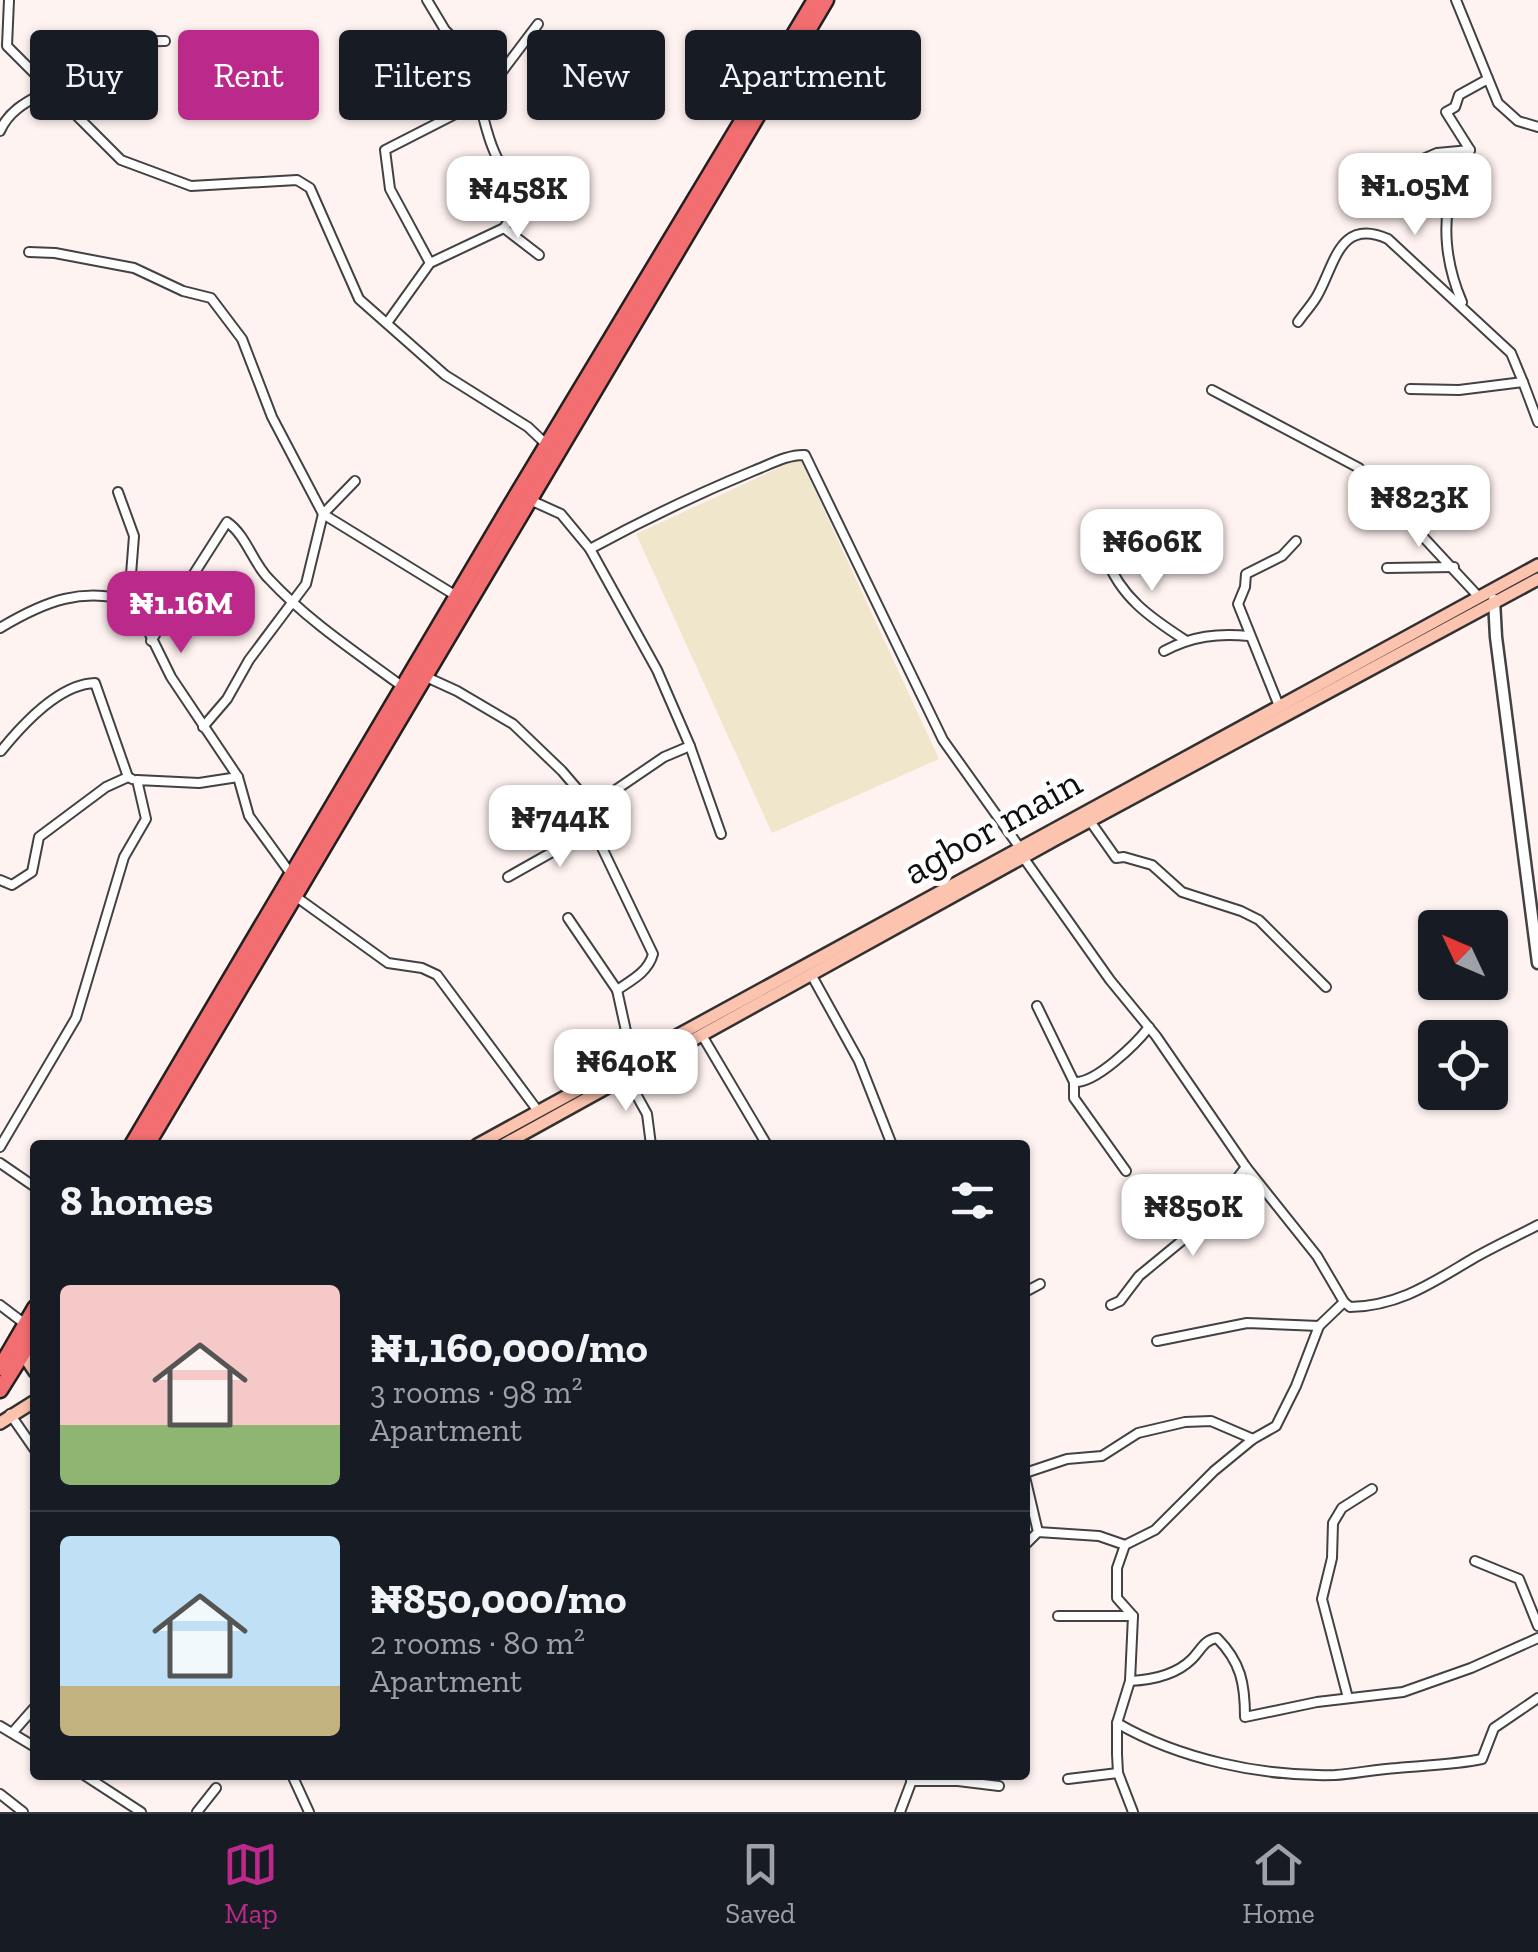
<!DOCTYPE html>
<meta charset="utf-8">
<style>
:root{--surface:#171b24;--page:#242831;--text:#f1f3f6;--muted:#9ea1a6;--line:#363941;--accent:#bb2a8b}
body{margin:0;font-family:"Zilla Slab",serif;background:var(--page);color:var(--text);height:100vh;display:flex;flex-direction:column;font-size:38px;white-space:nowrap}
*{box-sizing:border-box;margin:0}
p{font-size:32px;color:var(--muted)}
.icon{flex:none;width:55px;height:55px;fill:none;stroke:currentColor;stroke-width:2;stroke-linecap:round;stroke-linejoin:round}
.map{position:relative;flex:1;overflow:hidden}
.details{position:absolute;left:30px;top:1140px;width:1000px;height:640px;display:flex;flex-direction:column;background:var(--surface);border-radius:10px;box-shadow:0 2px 8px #0004}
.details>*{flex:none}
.banner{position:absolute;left:30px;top:30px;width:1000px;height:90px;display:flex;gap:20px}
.needle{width:65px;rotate:314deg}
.controls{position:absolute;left:1418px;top:910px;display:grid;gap:20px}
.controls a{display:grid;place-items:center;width:90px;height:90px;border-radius:10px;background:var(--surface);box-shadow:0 2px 8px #0004;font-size:50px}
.price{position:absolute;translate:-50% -85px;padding:0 22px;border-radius:20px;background:#fff;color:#222;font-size:32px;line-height:65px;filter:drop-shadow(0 2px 5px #0008)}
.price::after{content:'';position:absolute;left:50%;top:60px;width:30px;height:22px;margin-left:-15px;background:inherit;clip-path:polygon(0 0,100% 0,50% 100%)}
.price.active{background:var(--accent);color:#fff}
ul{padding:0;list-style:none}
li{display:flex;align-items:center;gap:30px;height:250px;padding:0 30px}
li+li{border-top:2px solid var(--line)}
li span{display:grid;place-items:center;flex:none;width:280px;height:200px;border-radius:10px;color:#555}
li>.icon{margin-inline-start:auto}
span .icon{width:120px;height:120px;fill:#fffc;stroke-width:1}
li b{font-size:42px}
h2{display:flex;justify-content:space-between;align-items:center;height:120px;padding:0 30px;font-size:42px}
.pill{padding:0 35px;border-radius:10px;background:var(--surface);box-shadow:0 2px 8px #0004;font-size:35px;line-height:90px}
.pill.active{background:var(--accent);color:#fff}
.tabs{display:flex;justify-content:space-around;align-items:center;height:140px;border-top:2px solid var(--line);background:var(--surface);font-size:28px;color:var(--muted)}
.tabs a{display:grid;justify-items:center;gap:5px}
.tabs .active{color:var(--accent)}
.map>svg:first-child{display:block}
.pitch{fill:#f0e6cc}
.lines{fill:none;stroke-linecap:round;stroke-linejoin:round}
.minor-casing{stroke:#424242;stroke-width:12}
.tertiary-casing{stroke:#424242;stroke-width:15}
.secondary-casing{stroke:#313131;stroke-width:16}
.trunk-casing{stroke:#202020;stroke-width:19}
.minor{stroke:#fff;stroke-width:8}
.tertiary{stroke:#fff;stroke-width:10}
.secondary{stroke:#fcc3ae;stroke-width:11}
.trunk{stroke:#f26e70;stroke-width:14}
.labels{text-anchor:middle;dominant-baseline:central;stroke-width:10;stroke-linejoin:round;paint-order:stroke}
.street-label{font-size:40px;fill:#0f0f0f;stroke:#fff}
</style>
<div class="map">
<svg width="1538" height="1812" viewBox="0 0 1538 1812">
<rect width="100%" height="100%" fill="#fff3f1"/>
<path class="pitch" d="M800,458L939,759L772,833L636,534Z"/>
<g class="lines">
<defs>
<g id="minor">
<path d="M9,0L7,46L121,160L191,186L297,180L310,188L359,299L445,375L528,427L547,445"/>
<path d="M427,0L445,30L493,79"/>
<path d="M1456,0L1498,103L1518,121L1538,127"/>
<path d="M35,74L101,42L165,41"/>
<path d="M0,131C10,108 31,100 52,88"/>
<path d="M1470,150L1446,112L1455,107L1459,95L1488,79"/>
<path d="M1393,172L1437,153L1470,150C1466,163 1457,174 1453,186C1441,224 1446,265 1462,302"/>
<path d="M504,228L539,255"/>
<path d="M29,252L55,253L134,268L183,291L211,298L242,339L272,417L323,514L458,597"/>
<path d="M430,263L390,189L385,150L479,102L538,24"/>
<path d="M1298,322C1304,313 1312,305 1317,296C1335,265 1339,217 1388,239L1511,353L1523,382"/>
<path d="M387,323L430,263L504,228C524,202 504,175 494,151C487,135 484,118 479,102"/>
<path d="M1410,389L1459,390L1523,382L1538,422"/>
<path d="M1212,390L1359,468L1478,596"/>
<path d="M118,492L134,536L129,600"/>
<path d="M530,500L561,514L590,549L657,670L690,746L664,757L592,806"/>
<path d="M590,549C643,520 697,494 753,471C769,465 788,454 805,455L943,740L1020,848"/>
<path d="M1106,557C1120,597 1151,618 1185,640"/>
<path d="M1387,568L1454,567"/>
<path d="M0,628C45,601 83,586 134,602L171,677L238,777L249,816L291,874"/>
<path d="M151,641L227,522C247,536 252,562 269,579C308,621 357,653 403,687"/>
<path d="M1164,651C1192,636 1218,633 1249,636"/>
<path d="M422,675L457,691L513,724L562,771L592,806L593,829L653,954C648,972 632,980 617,990L626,1031L640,1054"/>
<path d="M1279,706L1238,604L1245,587L1246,574L1282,556L1296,541"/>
<path d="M203,727L227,699L249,660L306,584L323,514L355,481"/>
<path d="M690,746L721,834"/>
<path d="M1,751C22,725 59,684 95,683L128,777"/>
<path d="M1090,821L1116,858L1124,857L1152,865L1182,892L1241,911L1259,920L1326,987"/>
<path d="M1023,857L1110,980L1156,1036L1246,1167L1317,1256L1344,1302"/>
<path d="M508,877L593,829"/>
<path d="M0,880L12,885L32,872L39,837L106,787L128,777L132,779"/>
<path d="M295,896L388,963L422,968L437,975L538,1111"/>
<path d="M568,918L617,990"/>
<path d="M812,976L859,1061L892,1145"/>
<path d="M1037,1006L1074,1082C1095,1084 1136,1044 1149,1027"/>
<path d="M703,1037L767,1145"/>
<path d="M626,1076L647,1114L651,1145"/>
<path d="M1074,1082V1098L1126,1171"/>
<path d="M0,1147L76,1018L124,857L146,819L137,780L199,783L238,777"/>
<path d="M0,1163L35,1187"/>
<path d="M1025,1292L1040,1284"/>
<path d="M0,1305L25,1324"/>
<path d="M1111,1305L1120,1301L1139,1276L1201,1225L1246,1167"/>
<path d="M1157,1341L1247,1323L1319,1326"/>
<path d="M10,1414L35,1450"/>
<path d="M1025,1473L1067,1459L1102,1456L1138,1433L1185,1422L1211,1421L1253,1439"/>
<path d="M1025,1477L1038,1532"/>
<path d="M1025,1545L1038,1532L1099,1536L1125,1545"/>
<path d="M1475,1561L1519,1579L1538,1626"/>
<path d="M1058,1616H1133"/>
<path d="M1130,1681C1151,1680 1176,1675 1192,1659C1201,1650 1204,1640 1217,1638C1241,1662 1245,1684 1245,1717L1317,1702L1403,1692L1471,1668L1538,1638"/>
<path d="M1348,1698L1322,1599L1332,1558L1333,1523L1342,1508L1372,1489"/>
<path d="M1117,1723C1179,1759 1262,1777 1335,1775C1355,1774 1376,1769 1397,1768C1426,1765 1453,1765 1482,1759L1494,1728L1538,1698"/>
<path d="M0,1726L35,1747"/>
<path d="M13,1732L35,1707"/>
<path d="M84,1775L141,1812"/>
<path d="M292,1775L309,1812"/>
<path d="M960,1775L958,1781L999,1786"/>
<path d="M1068,1779L1118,1773"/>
<path d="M911,1781H958"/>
<path d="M0,1794L23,1812"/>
<path d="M197,1812L216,1788"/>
<path d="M900,1812L914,1775"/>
<path d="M1133,1812L1118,1773L1117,1754V1723L1130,1681L1133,1616L1117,1598V1568L1125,1545L1155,1530L1214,1471L1253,1439L1276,1426L1296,1386L1319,1326L1344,1302L1350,1307C1400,1306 1433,1282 1474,1258C1495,1246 1517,1236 1538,1225"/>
</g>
<path id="tertiary" d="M1494,600L1496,637L1538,963"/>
<g id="secondary">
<path d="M477,1145L1538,565"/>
<path d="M503,1145L1056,839L1538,579"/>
<path d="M23,1354L35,1372"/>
<path d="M0,1423L35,1401"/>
</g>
<g id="trunk">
<path d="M132,1145L506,513L815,0"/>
<path d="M147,1145L826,0"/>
<path d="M0,1368L35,1308"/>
<path d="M0,1390L35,1334"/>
</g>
</defs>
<use href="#minor" class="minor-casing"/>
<use href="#tertiary" class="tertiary-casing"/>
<use href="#secondary" class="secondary-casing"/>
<use href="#trunk" class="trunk-casing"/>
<use href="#minor" class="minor"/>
<use href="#tertiary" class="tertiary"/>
<use href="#secondary" class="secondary"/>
<use href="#trunk" class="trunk"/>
</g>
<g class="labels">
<g class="street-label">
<text transform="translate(992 826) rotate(-29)">agbor main</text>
</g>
</g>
</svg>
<div class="controls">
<a><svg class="needle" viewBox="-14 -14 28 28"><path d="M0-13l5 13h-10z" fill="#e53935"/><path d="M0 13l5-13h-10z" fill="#9ea1a6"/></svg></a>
<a><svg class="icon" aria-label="locate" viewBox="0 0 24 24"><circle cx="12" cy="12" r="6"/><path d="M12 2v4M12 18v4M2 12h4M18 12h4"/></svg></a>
</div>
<b class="price" style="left:1415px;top:238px">₦1.05M</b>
<b class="price" style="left:518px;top:241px">₦458K</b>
<b class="price" style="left:1419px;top:550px">₦823K</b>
<b class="price" style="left:1152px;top:594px">₦606K</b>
<b class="price active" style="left:181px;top:656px">₦1.16M</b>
<b class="price" style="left:560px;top:870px">₦744K</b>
<b class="price" style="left:626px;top:1114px">₦640K</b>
<b class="price" style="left:1193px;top:1259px">₦850K</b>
<div class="banner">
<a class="pill">Buy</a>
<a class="pill active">Rent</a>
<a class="pill">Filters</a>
<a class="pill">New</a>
<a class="pill">Apartment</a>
</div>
<section class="details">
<h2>8 homes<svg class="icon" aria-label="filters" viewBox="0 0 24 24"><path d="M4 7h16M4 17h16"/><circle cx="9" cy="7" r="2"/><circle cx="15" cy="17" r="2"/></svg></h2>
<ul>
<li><span style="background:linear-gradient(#f6c9c9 70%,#8fb573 0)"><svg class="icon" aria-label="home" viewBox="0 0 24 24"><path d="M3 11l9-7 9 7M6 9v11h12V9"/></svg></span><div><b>₦1,160,000/mo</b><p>3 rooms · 98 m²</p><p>Apartment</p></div></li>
<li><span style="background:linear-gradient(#bfe0f5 75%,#c2b280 0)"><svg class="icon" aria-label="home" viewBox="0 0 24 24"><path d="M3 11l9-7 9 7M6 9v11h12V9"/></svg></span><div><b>₦850,000/mo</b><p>2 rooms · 80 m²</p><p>Apartment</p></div></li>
</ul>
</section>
</div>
<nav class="tabs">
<a class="active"><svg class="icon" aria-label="map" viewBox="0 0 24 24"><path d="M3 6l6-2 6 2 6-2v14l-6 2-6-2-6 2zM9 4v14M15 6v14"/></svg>Map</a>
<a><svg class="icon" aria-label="saved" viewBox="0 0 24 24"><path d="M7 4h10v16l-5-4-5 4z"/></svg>Saved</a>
<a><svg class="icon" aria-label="home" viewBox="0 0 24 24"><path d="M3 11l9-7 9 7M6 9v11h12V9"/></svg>Home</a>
</nav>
